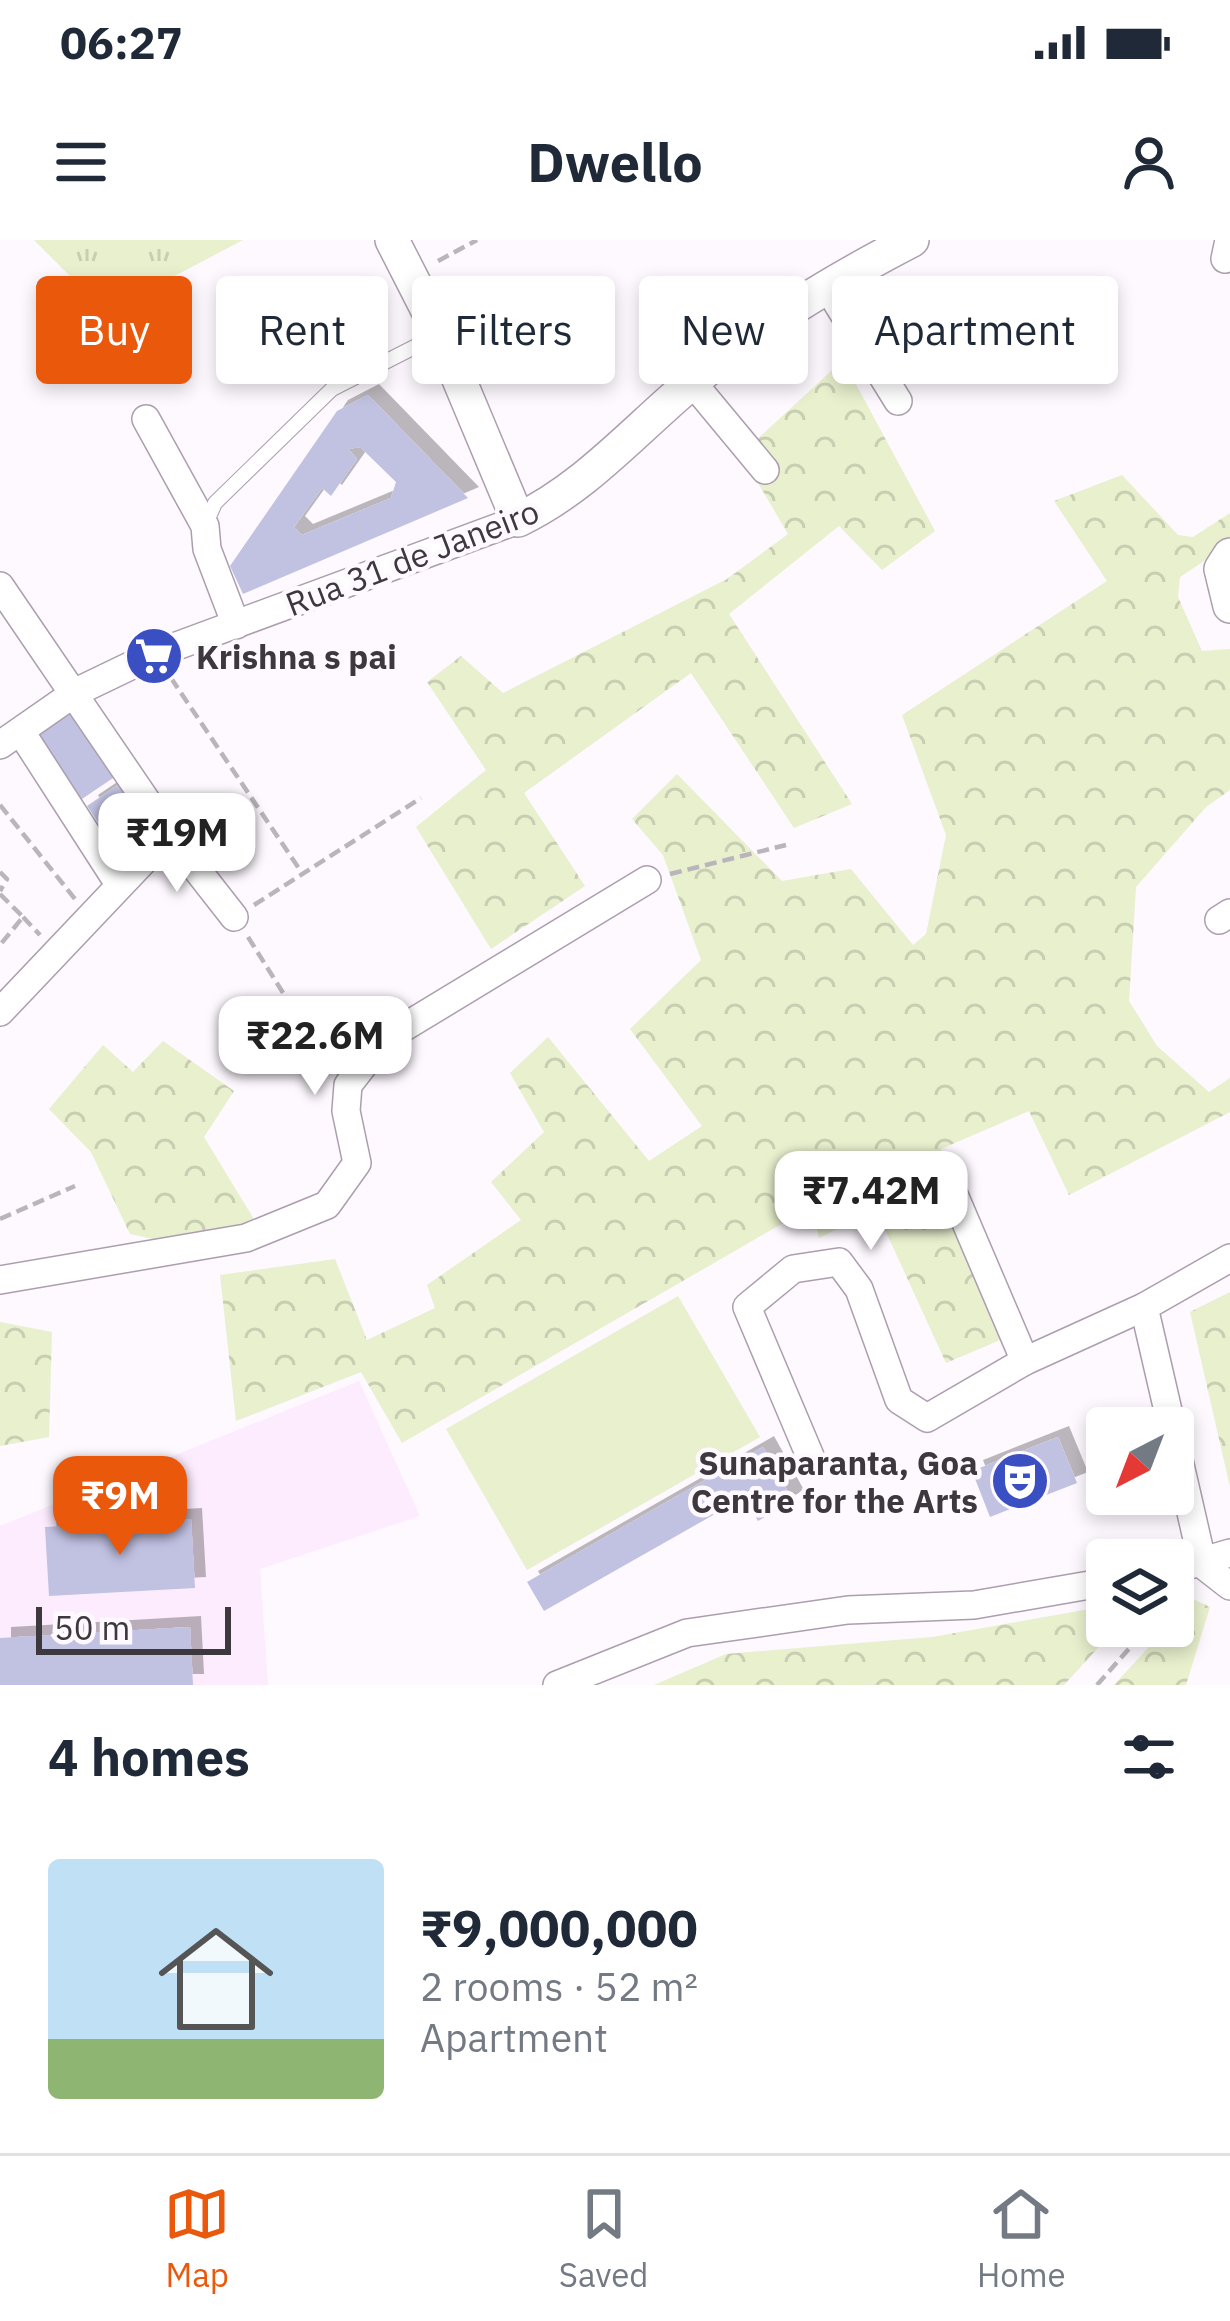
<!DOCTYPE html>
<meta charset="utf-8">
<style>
:root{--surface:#fff;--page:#f6f6f7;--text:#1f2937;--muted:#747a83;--line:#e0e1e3;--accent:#ea580c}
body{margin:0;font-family:"IBM Plex Sans",sans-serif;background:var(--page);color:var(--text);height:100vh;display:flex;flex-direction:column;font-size:45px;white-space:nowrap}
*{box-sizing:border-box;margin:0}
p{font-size:39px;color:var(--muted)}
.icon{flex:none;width:66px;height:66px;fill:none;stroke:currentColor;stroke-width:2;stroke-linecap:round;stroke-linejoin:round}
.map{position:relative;height:1445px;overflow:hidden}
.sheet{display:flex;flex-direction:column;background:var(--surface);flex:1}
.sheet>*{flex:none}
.hud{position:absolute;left:36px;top:36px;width:1158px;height:108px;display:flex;gap:24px}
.needle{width:78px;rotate:222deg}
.fabs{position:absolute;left:1086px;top:1167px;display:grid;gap:24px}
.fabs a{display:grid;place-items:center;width:108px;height:108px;border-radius:12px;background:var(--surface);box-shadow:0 6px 18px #0003;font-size:60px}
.scale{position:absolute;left:36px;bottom:30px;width:195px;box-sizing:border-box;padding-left:12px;border:6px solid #3d373e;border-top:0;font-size:33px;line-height:42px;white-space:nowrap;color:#3d373e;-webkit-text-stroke:9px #fef8ff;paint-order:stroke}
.price{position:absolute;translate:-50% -102px;padding:0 27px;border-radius:24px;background:#fff;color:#222;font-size:39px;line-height:78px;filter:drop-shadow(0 3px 6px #0008)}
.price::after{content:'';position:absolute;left:50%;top:72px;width:36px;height:27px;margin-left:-18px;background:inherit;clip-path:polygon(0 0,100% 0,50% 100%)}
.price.selected{background:var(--accent);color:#fff}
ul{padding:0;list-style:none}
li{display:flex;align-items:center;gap:36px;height:300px;padding:0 48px}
li span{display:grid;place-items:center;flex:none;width:336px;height:240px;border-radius:12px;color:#555}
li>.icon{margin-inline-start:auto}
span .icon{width:144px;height:144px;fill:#fffc;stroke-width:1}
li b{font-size:51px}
h2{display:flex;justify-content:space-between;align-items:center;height:144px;padding:0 48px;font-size:51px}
.tag{padding:0 42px;border-radius:12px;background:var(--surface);box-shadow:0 6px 18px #0003;font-size:42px;line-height:108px}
.tag.selected{background:var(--accent);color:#fff}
.status{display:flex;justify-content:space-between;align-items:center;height:84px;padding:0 60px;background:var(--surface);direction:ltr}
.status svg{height:33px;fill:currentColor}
header{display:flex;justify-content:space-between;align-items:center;height:156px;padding:0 48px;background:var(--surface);font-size:54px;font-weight:800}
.dock{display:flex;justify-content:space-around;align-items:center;height:168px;border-top:3px solid var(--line);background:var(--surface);font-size:33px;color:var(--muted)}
.dock a{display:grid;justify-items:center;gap:6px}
.dock .selected{color:var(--accent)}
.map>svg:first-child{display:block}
.built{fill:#fcecfe}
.grass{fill:#e8f0ce}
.forest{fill:url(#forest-crowns)}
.park{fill:url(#park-tufts)}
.building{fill:#c1c1e2;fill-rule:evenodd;filter:url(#shadow)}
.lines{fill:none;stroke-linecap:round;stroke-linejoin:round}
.service-casing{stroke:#ac9eae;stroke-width:16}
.minor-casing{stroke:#ac9eae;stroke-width:30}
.tertiary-casing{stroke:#ac9eae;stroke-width:36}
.path{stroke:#bab4bb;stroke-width:4.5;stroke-dasharray:12 6;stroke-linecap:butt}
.service{stroke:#fff;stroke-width:14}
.minor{stroke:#fff;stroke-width:27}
.tertiary{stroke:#fff;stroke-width:33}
.labels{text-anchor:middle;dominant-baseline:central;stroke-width:9;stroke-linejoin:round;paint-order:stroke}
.street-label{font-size:33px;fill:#3d373e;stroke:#fef8ff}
.poi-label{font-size:33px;font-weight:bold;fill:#3d373e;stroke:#fef8ff;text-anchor:start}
</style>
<div class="status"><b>06:27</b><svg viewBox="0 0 49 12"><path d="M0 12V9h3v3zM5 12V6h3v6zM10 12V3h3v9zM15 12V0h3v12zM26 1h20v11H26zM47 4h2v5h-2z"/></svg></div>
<header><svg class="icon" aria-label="menu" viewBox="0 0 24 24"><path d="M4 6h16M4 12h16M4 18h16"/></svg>Dwello<svg class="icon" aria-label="person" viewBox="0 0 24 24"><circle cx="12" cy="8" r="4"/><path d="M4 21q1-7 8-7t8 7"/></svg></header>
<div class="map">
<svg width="1230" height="1445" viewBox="0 0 1230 1445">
<defs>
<pattern id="forest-crowns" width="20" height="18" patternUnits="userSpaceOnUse" patternTransform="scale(3)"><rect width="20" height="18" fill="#e8f0ce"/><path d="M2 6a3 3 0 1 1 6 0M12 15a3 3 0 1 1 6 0" fill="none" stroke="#c8ceb2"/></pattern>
<pattern id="park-tufts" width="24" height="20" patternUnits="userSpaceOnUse" patternTransform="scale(3)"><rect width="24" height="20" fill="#e8f0ce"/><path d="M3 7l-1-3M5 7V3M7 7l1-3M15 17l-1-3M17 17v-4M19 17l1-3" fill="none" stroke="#c8ceb2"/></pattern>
<filter id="shadow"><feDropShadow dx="11" dy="-11" stdDeviation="0" flood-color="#0004"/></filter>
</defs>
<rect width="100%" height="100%" fill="#fef8ff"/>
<path class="built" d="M359,1141L420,1276L260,1329L268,1445H0V1286Z"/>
<path class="grass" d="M678,1056L760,1197L527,1330L446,1189Z"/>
<g class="forest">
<path d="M843,120L935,291L882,330L839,286L729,374L852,564L794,588L691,433L524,553L585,646L491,709L416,587L486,530L427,442L461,416L503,453L727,339L788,294L741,214Z"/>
<path d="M1122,235L1178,295L1193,297L1230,273V304L1180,337L1178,357L1202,411L1230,409V550L1206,567L1136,647L1129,761L1157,806L1209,852L1230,838V872L1069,955L1029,871L941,909L1005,1098L946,1123L876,970L819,998L811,967L402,1203L361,1132L236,1181L220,1035L335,1019L367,1100L435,1068L427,1045L521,980L491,942L544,892L510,833L548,797L649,921L702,886L630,789L701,720L663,615L632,579L677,534L782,641L851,629L913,705L926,694L946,595L902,475L1107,341L1054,261Z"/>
<path d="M163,801L234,851L204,897L255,981L167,1002L130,994L91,912L49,869L103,805L133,832Z"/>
<path d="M1230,1052V1247L1190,1072Z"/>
<path d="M0,1082L52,1092L49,1197L0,1206Z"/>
<path d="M1193,1359L1210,1367L1186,1445H1114Z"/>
<path d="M1107,1366V1386H1118L1064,1445H654L726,1414L932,1397Z"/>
</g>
<path class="park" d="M34,0H243L106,72Z"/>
<g class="building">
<path d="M368,155L468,258L243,354L230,326L337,171ZM360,207L396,242L391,258L302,295L294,287L322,248L331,256L357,219L348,209Z"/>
<path d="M70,468L116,536L79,561L33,493Z"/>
<path d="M124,541L156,588L124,621L87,566Z"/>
<path d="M1058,1197L1077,1243L990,1277L972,1231Z"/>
<path d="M763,1207L793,1261L758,1281L745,1257L544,1371L527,1342Z"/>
<path d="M191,1279L195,1348L49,1356L45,1287Z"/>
<path d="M190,1387L193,1445H0V1398Z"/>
</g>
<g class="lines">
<defs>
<path id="service" d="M205,286L215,263L332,149L438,95"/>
<g id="minor">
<path d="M1225,19L1229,0"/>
<path d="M826,45L898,161"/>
<path d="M692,142L765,230"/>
<path d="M146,179L205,286L207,309L236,385"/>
<path d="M0,346L169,594L234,677"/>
<path d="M21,492L119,644"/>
<path d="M0,505L76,452L155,414L518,280"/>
<path d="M1219,680L1230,673"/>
<path d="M0,772L169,594"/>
<path d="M916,926L946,936L1025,1121"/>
<path d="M0,1040L246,998L327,965L357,923L346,871L348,845L383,800L647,640"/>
<path d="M1172,1188L1144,1067L1230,1018"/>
<path d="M1173,1194L1203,1325L1230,1346"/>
<path d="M810,1216L747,1067L793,1029L839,1022L859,1049L899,1160L927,1178L1025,1121L1144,1067"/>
<path d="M1173,1330L1230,1313"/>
<path d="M557,1445L687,1393L848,1370L974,1365L1107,1342"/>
</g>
<g id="tertiary">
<path d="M392,0L440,94L518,280C585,248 634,191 690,144C758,86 833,41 912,0"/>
<path d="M1230,315L1221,329L1230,366"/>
</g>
</defs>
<use href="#service" class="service-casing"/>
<use href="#minor" class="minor-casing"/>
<use href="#tertiary" class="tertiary-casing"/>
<g class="path">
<path d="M438,21L477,0"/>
<path d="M171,438L302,633"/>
<path d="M0,565L75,659"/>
<path d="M0,632L7,639L0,651"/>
<path d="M670,634L786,605"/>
<path d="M0,654L23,677L0,705"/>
<path d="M254,665L421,558"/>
<path d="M23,677L40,695"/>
<path d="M248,697L317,807L343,805"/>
<path d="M0,979L75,946"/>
<path d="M1097,1445L1149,1386"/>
</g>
<use href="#service" class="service"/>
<use href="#minor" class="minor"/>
<use href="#tertiary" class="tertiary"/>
</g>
<defs>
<symbol id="supermarket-disc" viewBox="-11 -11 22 22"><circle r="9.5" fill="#3a4fc1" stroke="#fef8ff"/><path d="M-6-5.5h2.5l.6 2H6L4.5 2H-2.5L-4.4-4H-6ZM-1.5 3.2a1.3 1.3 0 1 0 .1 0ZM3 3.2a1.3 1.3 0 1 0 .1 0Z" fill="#fff"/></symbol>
<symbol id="theatre-disc" viewBox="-11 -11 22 22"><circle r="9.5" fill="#3a4fc1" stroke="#fef8ff"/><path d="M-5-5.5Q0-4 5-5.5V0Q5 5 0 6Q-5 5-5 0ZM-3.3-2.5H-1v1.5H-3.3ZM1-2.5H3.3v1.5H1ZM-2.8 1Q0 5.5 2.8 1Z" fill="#fff"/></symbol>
</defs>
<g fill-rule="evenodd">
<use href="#supermarket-disc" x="121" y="383" width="66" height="66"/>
<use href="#theatre-disc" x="987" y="1208" width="66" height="66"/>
</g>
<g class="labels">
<g class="street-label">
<text transform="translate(412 317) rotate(-21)">Rua 31 de Janeiro</text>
</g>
<g class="poi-label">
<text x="196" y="416">Krishna s pai</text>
<text x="978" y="1222" text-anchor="end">Sunaparanta, Goa<tspan x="978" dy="38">Centre for the Arts</tspan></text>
</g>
</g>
</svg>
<div class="fabs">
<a><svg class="needle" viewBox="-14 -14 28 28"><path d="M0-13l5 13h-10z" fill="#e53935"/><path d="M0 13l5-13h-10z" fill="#747a83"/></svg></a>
<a><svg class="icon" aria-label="layers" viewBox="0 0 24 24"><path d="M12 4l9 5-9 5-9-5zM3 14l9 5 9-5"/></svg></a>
</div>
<div class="scale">50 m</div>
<b class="price" style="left:177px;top:655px">₹19M</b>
<b class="price" style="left:315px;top:858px">₹22.6M</b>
<b class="price" style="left:871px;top:1013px">₹7.42M</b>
<b class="price selected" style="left:120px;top:1318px">₹9M</b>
<div class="hud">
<a class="tag selected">Buy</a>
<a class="tag">Rent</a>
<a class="tag">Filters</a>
<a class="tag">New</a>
<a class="tag">Apartment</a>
</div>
</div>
<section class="sheet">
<h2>4 homes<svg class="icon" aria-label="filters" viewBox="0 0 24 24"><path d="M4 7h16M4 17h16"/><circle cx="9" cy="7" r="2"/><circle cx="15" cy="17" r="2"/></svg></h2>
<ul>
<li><span style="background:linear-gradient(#bfe0f5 75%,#8fb573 0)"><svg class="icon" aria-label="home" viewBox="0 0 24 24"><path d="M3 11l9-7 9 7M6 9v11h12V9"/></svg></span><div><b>₹9,000,000</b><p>2 rooms · 52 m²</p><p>Apartment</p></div></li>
</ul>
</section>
<nav class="dock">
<a class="selected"><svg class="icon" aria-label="map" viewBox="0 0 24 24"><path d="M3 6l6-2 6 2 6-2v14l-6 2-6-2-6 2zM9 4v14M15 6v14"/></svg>Map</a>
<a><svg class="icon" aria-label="saved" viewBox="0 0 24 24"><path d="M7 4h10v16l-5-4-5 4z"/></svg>Saved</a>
<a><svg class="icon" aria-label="home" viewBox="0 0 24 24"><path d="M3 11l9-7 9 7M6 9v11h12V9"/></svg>Home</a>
</nav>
